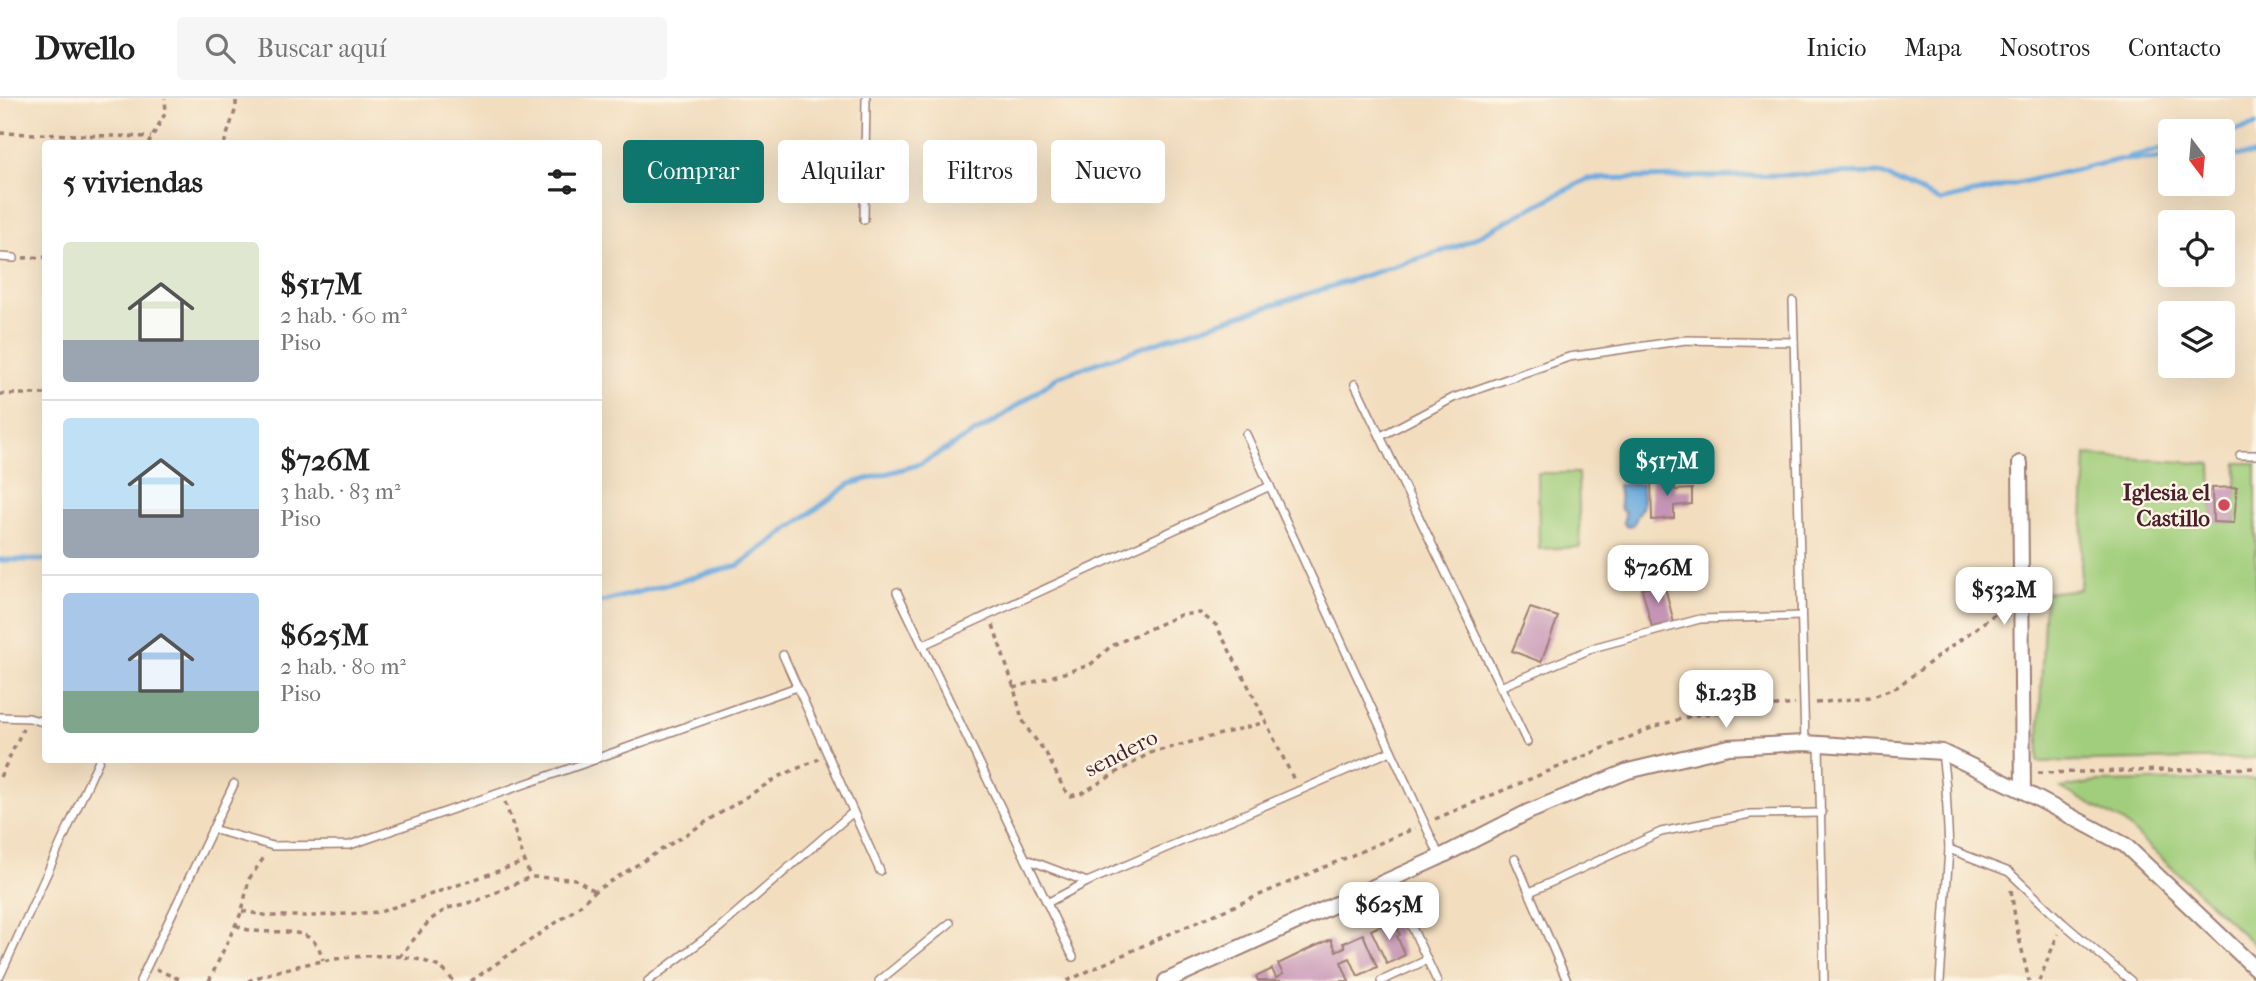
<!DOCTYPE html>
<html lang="es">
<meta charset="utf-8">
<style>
:root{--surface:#fff;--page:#f6f6f6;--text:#222;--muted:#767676;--line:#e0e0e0;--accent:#0f766e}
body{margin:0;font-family:"IM FELL French Canon",serif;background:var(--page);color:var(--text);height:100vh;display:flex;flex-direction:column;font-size:26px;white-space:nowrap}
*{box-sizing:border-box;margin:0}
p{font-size:23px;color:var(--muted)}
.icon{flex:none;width:38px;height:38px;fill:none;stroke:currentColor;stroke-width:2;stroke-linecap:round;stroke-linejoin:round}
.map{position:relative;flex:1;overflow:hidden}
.sheet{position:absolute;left:42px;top:42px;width:560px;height:623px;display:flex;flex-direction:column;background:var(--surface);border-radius:7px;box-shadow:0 7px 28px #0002}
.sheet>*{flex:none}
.top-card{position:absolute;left:623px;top:42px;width:665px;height:63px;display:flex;gap:14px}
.needle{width:46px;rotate:164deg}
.tools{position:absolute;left:2158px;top:21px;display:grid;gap:14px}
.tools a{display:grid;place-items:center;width:77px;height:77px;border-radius:7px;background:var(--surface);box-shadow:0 7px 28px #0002;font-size:35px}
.price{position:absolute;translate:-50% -60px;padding:0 16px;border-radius:14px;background:#fff;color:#222;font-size:23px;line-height:46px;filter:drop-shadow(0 2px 4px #0008)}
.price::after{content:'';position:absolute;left:50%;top:42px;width:21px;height:16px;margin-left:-10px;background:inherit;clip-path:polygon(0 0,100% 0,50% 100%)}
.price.selected{background:var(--accent);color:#fff}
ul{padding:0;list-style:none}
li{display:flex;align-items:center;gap:21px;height:175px;padding:0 21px}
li+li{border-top:2px solid var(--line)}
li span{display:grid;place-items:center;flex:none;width:196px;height:140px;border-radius:7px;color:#555}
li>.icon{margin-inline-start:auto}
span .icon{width:84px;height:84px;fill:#fffc;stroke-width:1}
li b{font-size:30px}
h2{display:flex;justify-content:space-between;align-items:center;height:84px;padding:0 21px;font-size:30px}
.pill{padding:0 24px;border-radius:7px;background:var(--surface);box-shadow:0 7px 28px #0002;font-size:24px;line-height:63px}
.pill.selected{background:var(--accent);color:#fff}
header{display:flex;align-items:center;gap:42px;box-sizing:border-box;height:98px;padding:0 35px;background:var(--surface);border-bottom:2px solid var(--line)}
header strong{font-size:33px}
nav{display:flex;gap:38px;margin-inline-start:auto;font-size:24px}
.search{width:490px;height:63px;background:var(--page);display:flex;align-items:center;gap:18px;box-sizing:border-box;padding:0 24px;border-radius:7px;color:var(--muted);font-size:26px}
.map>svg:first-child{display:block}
.green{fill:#a1ce7c;stroke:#767654;stroke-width:2}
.water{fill:#6caade;stroke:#5b6484;stroke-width:2}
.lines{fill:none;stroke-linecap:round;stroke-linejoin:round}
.stream{stroke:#6caade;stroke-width:5}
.building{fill:#c695b6}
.lane-casing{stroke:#9e7e74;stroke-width:10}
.street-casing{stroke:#9e7e74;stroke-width:18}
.path{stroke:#9e7e74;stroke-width:3.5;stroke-dasharray:5 5;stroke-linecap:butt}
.lane{stroke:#fff;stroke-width:7}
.street{stroke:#fff;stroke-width:14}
.poi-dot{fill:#d1495b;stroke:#fcf5e5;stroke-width:2.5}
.labels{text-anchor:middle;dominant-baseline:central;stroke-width:5;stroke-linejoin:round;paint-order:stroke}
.poi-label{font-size:23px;font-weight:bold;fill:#4a1f2b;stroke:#fcf5e5;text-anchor:end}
.street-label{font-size:23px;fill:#4a1f2b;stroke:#fcf5e5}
</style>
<header>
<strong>Dwello</strong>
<div class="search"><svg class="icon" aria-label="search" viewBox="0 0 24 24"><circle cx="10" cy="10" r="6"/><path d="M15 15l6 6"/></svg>Buscar aquí</div>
<nav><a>Inicio</a><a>Mapa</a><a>Nosotros</a><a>Contacto</a></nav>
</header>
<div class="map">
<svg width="2256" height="883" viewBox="0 0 2256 883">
<rect width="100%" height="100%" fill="#fcf5e5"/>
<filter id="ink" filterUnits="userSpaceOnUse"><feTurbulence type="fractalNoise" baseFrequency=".0143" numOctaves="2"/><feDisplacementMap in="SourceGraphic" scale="14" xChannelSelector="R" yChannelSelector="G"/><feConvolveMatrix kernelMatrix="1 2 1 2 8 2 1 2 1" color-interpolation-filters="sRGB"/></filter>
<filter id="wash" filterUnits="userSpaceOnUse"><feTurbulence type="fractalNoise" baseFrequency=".00686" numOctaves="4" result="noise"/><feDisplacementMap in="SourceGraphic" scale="28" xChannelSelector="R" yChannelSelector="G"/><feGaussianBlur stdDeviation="1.57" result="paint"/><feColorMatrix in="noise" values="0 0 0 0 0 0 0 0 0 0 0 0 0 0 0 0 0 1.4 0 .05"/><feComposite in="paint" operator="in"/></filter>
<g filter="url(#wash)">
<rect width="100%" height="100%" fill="#f2ddbe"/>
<g class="green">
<path d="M2086,357L2211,366L2213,423L2234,425L2237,365H2256V660L2038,664L2045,495L2080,491Z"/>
<path d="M1538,375H1578L1580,449L1539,451Z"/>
<path d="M2256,681V848L2124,725L2061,690L2097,684Z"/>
</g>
<path class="water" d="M1642,386L1643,407L1633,427L1626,428L1623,424L1625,418L1624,413L1621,412L1618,387Z"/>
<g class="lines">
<g class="stream">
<path d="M2222,36L2256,27"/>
<path d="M2222,58L2256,57"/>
<path d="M2129,59L2170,49"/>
<path d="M0,462H46"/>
<path d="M598,505L739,467L850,386L920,366L997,322L1059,278L1172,239L1461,147L1587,81L1879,75L1940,103L2118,62L2170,60"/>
</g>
</g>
<g id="blocks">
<g class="building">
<path d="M1651,380H1674L1675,392L1692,391V406L1674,408V420L1652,422Z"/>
<path d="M2237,389L2234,425L2213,424L2212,390Z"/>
<path d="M1664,485L1674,525L1652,529L1642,491Z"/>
<path d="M1530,510L1558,519L1541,564L1512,553Z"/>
<path d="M1390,823L1392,828L1396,826L1400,837L1397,838L1405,857L1387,866L1371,832Z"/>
<path d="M1363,836L1377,869L1358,878L1350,860L1341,864L1349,883H1258L1256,879L1272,871L1276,880L1283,876L1278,866L1305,853L1331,841L1336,853L1345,849L1343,845Z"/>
</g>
</g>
</g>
<g filter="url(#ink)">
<use href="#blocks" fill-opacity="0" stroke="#9e7e74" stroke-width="2"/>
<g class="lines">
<defs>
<g id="lane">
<path d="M864,122L866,0"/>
<path d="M0,159L14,160"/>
<path d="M1793,203L1805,645"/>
<path d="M1355,286L1527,644"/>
<path d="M1246,336L1440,759"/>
<path d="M1381,338L1453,300L1569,259L1686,242L1794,244"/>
<path d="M2240,357H2256"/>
<path d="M897,494L1073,859"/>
<path d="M923,547L1270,388"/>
<path d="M783,557L880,773"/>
<path d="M1500,589L1596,549L1700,521L1801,518"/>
<path d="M0,619L29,620L46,625"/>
<path d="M1819,646L1824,883"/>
<path d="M598,660L797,589"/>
<path d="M212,731L273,748L350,747L594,662"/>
<path d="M1949,751L2009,774L2063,825L2131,883"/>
<path d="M1026,761L1087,784"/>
<path d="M1515,761L1567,883"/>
<path d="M1390,782L1437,883"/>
<path d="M1530,794L1661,734L1750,716L1822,715"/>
<path d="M1047,805L1087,784L1391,653"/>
<path d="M0,878L99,662"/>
<path d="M140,883L234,686"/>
<path d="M648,883L719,830L852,715"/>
<path d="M879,883L950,825"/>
<path d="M1381,883L1427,862"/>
<path d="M1940,883L1949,751L1946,690L1942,654"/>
</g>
<g id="street">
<path d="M2020,365L2023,693"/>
<path d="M1166,883L1440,759L1528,714L1628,673L1729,649L1805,645L1942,654L2023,693L2125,747L2256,871"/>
</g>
</defs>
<use href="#lane" class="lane-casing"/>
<use href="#street" class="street-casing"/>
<g class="path">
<path d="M0,35L151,39"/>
<path d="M148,46L166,14L165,0"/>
<path d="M224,46L236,10V0"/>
<path d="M23,160L46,159"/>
<path d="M0,296H46"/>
<path d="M993,527L1014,590L1022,621L1029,633L1046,655L1064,691L1071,698L1082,695L1150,655L1266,624"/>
<path d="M1014,590L1090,567L1111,548L1180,517L1200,515L1216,527L1252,595L1294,682"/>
<path d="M1816,605L1870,599L1897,589L1995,516L2006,513"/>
<path d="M2038,675L2256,670"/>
<path d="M0,679L23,631"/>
<path d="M505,704L530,779"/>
<path d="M1435,721L1656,628L1695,617L1795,606"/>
<path d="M2011,792L2016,826L2029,883"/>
<path d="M242,813L269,818H313L380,814L524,764"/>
<path d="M236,827C267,845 312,816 323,862"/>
<path d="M399,859L430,822L448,810L479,802L530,779L575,781L595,793"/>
<path d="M156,871L183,883"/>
<path d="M209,883L242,813L249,781L265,758"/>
<path d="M248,883C293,865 398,843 442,871C446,874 450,879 453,883"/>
<path d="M471,883L576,811L595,793L780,678L819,661"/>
<path d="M1067,883L1153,843L1415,730"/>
<path d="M2039,883L2058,836"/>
</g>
<use href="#lane" class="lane"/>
<use href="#street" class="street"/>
</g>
</g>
<circle class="poi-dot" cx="2224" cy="407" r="7"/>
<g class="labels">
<g class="poi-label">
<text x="2210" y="394">Iglesia el<tspan x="2210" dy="26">Castillo</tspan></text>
</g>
<g class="street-label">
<text transform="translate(1121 655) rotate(-27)">sendero</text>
</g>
</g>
</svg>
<div class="tools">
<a><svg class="needle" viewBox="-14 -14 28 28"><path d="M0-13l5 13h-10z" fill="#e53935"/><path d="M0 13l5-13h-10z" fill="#767676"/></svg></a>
<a><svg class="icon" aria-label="locate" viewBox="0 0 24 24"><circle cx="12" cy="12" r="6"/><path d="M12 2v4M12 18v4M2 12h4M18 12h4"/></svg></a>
<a><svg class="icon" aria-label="layers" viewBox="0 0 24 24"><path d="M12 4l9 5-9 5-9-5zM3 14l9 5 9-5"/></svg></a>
</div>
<b class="price selected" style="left:1667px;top:400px">$517M</b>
<b class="price" style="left:1658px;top:507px">$726M</b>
<b class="price" style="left:2004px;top:529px">$532M</b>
<b class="price" style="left:1726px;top:632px">$1.23B</b>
<b class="price" style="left:1389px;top:844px">$625M</b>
<div class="top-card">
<a class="pill selected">Comprar</a>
<a class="pill">Alquilar</a>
<a class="pill">Filtros</a>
<a class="pill">Nuevo</a>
</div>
<section class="sheet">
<h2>5 viviendas<svg class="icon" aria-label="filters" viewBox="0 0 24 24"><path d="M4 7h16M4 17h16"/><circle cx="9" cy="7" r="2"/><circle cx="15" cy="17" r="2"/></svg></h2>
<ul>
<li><span style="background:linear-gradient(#dfe7d0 70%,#9aa5b1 0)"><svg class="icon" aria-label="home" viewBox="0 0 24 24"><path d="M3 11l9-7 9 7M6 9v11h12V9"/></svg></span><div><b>$517M</b><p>2 hab. · 60 m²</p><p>Piso</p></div></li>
<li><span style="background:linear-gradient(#bfe0f5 65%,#9aa5b1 0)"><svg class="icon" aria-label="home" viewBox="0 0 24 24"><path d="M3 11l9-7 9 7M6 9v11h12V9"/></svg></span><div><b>$726M</b><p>3 hab. · 83 m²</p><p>Piso</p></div></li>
<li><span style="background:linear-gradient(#a9c7e8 70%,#7fa58c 0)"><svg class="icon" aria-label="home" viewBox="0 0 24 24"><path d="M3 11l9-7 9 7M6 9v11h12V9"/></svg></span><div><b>$625M</b><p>2 hab. · 80 m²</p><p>Piso</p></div></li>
</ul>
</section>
</div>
